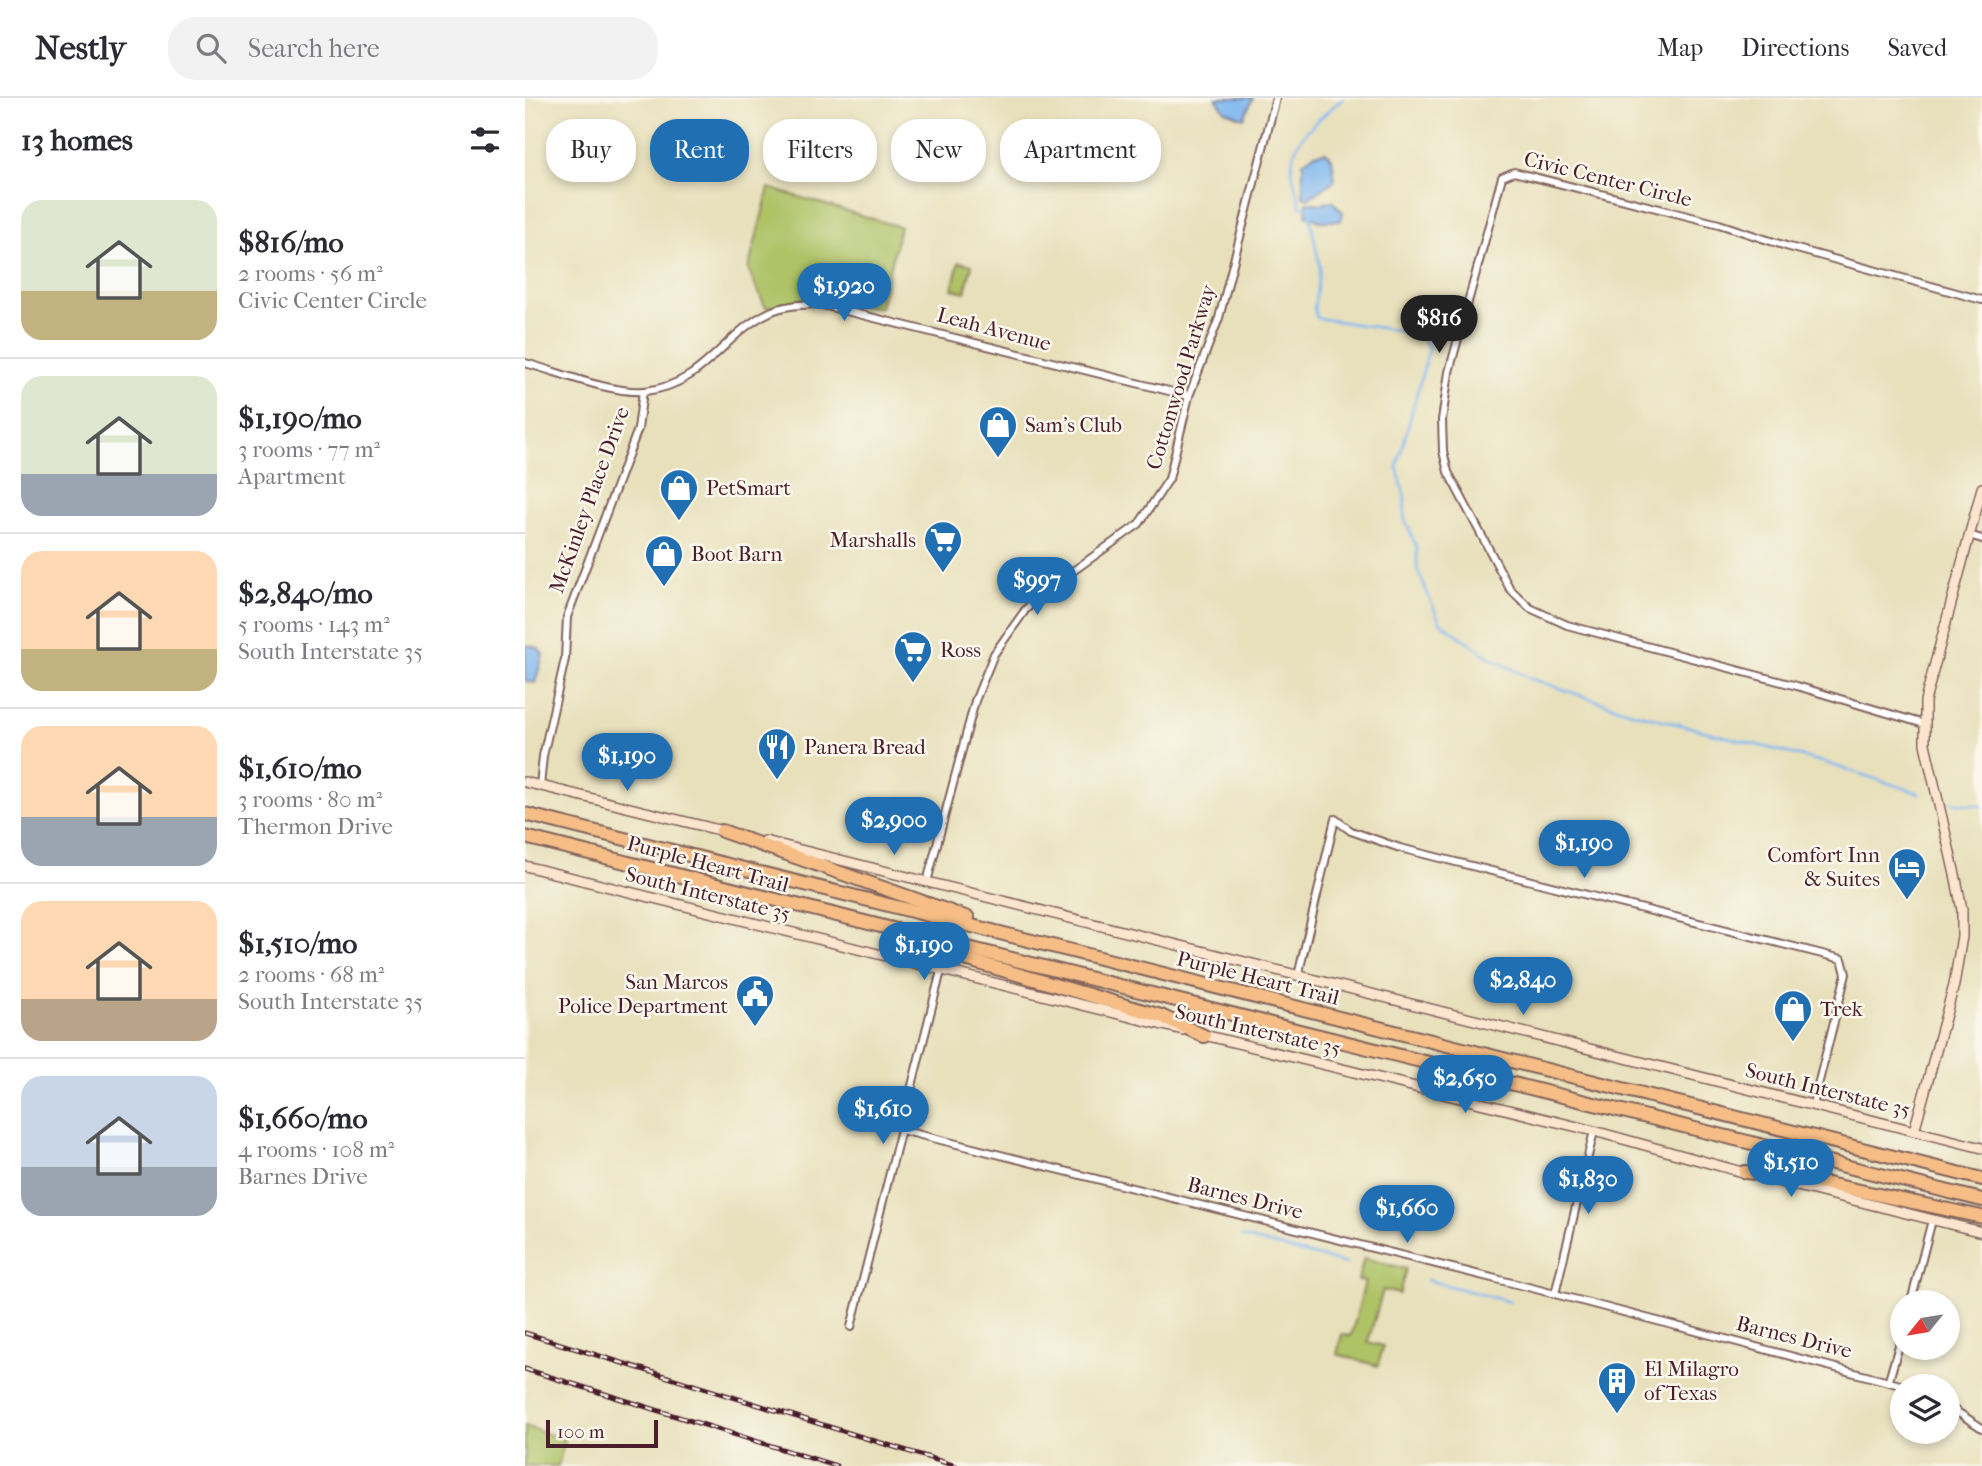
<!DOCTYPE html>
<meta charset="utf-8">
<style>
:root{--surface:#fff;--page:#f2f2f3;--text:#2b2b33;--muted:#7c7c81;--line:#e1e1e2;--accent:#1f6fb2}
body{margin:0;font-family:"IM FELL French Canon",serif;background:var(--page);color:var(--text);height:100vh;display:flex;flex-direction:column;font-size:26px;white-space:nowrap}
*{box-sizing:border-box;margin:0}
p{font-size:23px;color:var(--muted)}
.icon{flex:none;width:38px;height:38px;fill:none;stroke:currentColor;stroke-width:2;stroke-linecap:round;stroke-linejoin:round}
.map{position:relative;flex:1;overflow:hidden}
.drawer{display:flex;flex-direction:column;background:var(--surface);width:525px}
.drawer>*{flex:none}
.hud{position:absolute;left:21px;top:21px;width:665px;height:63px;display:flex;gap:14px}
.needle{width:46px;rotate:240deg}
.tools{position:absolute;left:1365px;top:1192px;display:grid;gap:14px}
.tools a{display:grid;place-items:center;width:70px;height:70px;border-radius:50%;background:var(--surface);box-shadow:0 4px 10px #0003;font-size:35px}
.scale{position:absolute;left:21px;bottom:18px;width:112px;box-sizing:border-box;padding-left:7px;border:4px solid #4a1f2b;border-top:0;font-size:19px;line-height:24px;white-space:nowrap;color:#4a1f2b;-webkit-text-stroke:5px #fbf7ec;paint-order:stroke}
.price{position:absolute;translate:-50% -60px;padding:0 16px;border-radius:24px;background:var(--accent);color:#fff;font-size:23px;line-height:46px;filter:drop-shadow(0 2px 4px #0008)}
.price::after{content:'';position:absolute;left:50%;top:42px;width:21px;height:16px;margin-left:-10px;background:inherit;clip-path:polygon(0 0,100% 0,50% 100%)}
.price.current{background:#222;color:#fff}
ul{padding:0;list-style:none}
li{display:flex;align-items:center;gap:21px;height:175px;padding:0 21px}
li+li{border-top:2px solid var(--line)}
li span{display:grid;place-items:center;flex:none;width:196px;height:140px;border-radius:21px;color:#555}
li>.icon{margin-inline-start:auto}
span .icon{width:84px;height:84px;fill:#fffc;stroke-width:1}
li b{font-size:30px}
h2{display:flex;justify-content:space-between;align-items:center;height:84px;padding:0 21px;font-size:30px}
.tag{padding:0 24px;border-radius:28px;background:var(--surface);box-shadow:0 4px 10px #0003;font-size:24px;line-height:63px}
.tag.current{background:var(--accent);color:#fff}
header{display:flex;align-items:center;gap:42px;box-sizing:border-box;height:98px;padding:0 35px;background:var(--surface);border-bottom:2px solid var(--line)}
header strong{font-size:33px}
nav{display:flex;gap:38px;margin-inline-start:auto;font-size:24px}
.search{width:490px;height:63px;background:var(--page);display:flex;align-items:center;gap:18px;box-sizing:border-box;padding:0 24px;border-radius:28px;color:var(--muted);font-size:26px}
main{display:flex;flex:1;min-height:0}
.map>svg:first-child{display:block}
.green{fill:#aec266;stroke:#7c7048;stroke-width:2}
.water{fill:#80b8f0;stroke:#656c8e;stroke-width:2}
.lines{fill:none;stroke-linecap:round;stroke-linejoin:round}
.stream{stroke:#80b8f0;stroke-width:2.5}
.street-casing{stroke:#81635d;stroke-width:10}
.secondary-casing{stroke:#81635d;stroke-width:12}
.highway-casing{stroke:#81635d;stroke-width:16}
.street{stroke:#fff;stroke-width:6}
.secondary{stroke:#fbe5cf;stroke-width:9}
.highway{stroke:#f6be86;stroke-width:12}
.rail-casing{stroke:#4a1f2b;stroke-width:5}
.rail{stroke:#fbf7ec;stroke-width:2.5;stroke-dasharray:8;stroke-linecap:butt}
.labels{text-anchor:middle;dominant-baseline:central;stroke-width:5;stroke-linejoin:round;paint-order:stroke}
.street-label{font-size:21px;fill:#4a1f2b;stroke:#fbf7ec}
.poi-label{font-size:21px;fill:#4a1f2b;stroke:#fbf7ec;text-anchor:start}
</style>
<header>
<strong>Nestly</strong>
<div class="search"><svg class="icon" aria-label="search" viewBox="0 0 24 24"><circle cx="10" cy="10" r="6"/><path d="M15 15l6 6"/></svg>Search here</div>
<nav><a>Map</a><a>Directions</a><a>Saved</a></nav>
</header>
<main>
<section class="drawer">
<h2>13 homes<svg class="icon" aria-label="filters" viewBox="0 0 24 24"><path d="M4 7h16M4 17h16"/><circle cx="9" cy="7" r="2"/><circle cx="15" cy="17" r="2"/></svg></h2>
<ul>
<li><span style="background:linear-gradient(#dfe7d0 65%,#c2b280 0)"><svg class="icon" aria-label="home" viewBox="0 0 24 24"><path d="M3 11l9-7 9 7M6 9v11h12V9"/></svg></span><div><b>$816/mo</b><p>2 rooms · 56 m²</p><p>Civic Center Circle</p></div></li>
<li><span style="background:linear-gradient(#dfe7d0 70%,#9aa5b1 0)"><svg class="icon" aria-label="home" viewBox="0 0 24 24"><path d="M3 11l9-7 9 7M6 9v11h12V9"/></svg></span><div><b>$1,190/mo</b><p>3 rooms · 77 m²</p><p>Apartment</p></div></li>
<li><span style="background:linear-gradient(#ffd9b3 70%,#c2b280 0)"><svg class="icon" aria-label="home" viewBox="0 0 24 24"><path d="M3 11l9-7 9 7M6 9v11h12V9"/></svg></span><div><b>$2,840/mo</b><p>5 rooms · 143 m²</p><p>South Interstate 35</p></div></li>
<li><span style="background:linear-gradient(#ffd9b3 65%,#9aa5b1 0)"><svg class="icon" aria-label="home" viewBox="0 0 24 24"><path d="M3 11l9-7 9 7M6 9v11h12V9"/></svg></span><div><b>$1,610/mo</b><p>3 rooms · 80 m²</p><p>Thermon Drive</p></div></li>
<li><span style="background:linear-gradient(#ffd9b3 70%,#b9a48a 0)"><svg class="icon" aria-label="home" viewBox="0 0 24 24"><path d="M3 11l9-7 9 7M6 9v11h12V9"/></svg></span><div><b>$1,510/mo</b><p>2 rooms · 68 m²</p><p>South Interstate 35</p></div></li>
<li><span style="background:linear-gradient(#c9d6e8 65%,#9aa5b1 0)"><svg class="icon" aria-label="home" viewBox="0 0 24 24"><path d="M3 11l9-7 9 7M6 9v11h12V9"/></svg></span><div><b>$1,660/mo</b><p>4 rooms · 108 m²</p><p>Barnes Drive</p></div></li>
</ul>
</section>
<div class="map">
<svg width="1457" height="1368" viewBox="0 0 1457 1368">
<rect width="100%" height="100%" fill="#fbf7ec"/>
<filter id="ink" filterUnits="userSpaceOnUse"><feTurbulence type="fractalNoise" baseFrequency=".0143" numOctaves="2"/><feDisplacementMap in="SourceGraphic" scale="14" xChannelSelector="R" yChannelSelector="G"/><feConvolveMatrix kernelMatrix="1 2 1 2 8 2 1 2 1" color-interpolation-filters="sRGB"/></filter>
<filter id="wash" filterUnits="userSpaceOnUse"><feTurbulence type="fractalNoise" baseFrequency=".00686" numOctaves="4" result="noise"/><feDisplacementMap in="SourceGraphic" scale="28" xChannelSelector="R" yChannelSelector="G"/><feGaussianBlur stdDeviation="1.57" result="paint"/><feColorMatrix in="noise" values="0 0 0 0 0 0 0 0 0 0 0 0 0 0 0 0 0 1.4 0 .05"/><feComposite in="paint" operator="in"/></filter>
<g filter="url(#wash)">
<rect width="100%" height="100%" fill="#e8e0bb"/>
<g class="green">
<path d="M244,90L375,129L355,210L279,201L241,210L223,172Z"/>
<path d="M434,164L447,167L440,194L427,191Z"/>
<path d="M839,1160L881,1171L874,1196L858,1192L843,1244L858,1248L853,1268L812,1256L817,1236L826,1238L840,1184L833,1182Z"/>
<path d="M0,1328L40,1342L33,1368H0Z"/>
</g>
<g class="water">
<path d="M691,0H728L719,20L700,13Z"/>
<path d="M801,54L807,61L810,82L784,100L778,98V64L789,56Z"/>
<path d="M807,103L818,114L816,123H795L781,117L782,104L797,106Z"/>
<path d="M0,547L13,550L18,557L10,585L0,583Z"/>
</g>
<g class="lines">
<g class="stream">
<path d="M783,109L775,108C774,95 767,83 767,70C766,38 798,19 818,0"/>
<path d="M785,118L795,170L789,211L792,220L895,236L904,251L872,369L880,400L879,419L892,451V471L915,524L961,557L1004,580L1103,613L1301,665L1394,695"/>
<path d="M1426,704L1457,708"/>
<path d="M717,1139L822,1166"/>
<path d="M902,1182L985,1204"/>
</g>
</g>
</g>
<g filter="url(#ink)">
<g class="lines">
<defs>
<g id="street">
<path d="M0,265C34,274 86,296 120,293C180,287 197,236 245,214C260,207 276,207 293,206L664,298"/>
<path d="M1444,437L1457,441"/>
<path d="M1399,626L1272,588L1042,527L1005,510L985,491L923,374L918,353L917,322L924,274L977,79L989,74L1194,126L1261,148L1457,202"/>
<path d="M15,688L18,658L40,561L42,519L113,331L118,293"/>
<path d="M402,784L450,603L469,556L501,511L520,493L614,426L644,381L664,298L694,220L751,0"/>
<path d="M773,878L810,721L826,733L875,750L1317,861L1321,876L1288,1007"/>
<path d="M376,1032L1007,1190L1379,1288"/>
<path d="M1030,1196L1069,1033"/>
<path d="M1386,1204L1407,1122"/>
<path d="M326,1229L416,873"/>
<path d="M1423,1236L1430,1238"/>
<path d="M1364,1282L1377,1237"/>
<path d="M1423,1308L1457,1330"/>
</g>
<g id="secondary">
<path d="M0,684L202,734"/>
<path d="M240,743L1457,1050"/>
<path d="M0,768L658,932"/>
<path d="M675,936L1069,1033L1224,1076"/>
<path d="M1389,1033L1429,887L1437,838V812L1431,781L1400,646V603L1457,390"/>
<path d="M1248,1082L1457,1134"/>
</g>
<g id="highway">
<path d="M0,716L1457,1081"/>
<path d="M197,733L443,820"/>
<path d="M0,739C484,864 972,980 1457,1102"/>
<path d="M392,847L636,918L679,938"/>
<path d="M1220,1074L1270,1079L1457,1119"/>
</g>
</defs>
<use href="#street" class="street-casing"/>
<use href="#secondary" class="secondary-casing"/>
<use href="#highway" class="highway-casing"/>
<use href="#street" class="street"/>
<use href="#secondary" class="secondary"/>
<use href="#highway" class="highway"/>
<defs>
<g id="rail">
<path d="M0,1235L431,1368"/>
<path d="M0,1271L311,1368"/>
</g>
</defs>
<use href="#rail" class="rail-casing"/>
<use href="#rail" class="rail"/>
</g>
</g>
<defs>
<symbol id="shop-pin" viewBox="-11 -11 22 30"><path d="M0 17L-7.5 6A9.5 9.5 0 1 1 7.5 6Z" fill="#1f6fb2" stroke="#fbf7ec"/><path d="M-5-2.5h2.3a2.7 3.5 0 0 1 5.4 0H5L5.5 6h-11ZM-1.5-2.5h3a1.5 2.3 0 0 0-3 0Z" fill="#fff"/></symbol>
<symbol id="supermarket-pin" viewBox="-11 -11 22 30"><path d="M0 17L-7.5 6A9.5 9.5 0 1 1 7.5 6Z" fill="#1f6fb2" stroke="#fbf7ec"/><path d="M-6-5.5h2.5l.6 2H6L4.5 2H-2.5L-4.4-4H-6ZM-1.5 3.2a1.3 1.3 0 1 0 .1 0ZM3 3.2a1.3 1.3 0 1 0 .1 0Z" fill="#fff"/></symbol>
<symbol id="restaurant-pin" viewBox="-11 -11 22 30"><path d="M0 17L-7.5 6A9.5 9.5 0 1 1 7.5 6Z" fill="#1f6fb2" stroke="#fbf7ec"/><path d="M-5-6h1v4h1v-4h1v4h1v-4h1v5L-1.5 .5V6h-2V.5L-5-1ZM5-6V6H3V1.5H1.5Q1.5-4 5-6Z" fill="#fff"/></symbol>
<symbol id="hotel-pin" viewBox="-11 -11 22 30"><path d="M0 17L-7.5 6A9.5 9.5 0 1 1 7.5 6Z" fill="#1f6fb2" stroke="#fbf7ec"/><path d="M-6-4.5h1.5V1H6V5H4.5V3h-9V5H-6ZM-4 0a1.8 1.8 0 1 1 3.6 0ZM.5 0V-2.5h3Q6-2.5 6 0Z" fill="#fff"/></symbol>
<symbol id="civic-pin" viewBox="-11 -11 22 30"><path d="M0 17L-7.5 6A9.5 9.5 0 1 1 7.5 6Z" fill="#1f6fb2" stroke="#fbf7ec"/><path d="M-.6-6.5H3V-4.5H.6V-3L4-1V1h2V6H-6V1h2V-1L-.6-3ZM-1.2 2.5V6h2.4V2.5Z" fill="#fff"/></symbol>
<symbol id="building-pin" viewBox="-11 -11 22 30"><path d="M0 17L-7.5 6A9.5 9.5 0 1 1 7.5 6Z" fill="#1f6fb2" stroke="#fbf7ec"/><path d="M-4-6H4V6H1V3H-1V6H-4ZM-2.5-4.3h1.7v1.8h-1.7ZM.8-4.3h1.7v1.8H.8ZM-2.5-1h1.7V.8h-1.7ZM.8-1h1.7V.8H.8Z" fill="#fff"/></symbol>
</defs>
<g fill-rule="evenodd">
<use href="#shop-pin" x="451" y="305" width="44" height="60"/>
<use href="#shop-pin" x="132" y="368" width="44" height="60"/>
<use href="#supermarket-pin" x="396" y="420" width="44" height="60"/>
<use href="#shop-pin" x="117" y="434" width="44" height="60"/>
<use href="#supermarket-pin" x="366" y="530" width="44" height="60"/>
<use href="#restaurant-pin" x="230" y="627" width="44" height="60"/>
<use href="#hotel-pin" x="1360" y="747" width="44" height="60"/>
<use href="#civic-pin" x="208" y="874" width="44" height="60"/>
<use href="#shop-pin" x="1246" y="889" width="44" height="60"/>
<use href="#building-pin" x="1070" y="1261" width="44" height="60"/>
</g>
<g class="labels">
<g class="street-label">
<text transform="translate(1083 81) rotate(14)">Civic Center Circle</text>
<text transform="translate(469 231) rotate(15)">Leah Avenue</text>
<text transform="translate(656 279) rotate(-73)">Cottonwood Parkway</text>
<text transform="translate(64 402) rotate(-70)">McKinley Place Drive</text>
<text transform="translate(183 766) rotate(15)">Purple Heart Trail</text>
<text transform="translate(183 796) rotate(14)">South Interstate 35</text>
<text transform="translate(733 880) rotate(14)">Purple Heart Trail</text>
<text transform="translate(733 932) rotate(13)">South Interstate 35</text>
<text transform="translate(1303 992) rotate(14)">South Interstate 35</text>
<text transform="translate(720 1100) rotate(14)">Barnes Drive</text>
<text transform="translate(1269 1239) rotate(14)">Barnes Drive</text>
</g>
<g class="poi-label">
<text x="500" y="327">Sam's Club</text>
<text x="181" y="390">PetSmart</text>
<text x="391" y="442" text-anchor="end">Marshalls</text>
<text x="166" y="456">Boot Barn</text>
<text x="415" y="552">Ross</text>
<text x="279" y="649">Panera Bread</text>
<text x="1355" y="757" text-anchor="end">Comfort Inn<tspan x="1355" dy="24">&amp; Suites</tspan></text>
<text x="203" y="884" text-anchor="end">San Marcos<tspan x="203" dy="24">Police Department</tspan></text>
<text x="1295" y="911">Trek</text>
<text x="1119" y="1271">El Milagro<tspan x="1119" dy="24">of Texas</tspan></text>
</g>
</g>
</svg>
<div class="tools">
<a><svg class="needle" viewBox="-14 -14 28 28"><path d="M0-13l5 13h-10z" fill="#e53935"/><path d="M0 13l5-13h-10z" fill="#7c7c81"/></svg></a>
<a><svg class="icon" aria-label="layers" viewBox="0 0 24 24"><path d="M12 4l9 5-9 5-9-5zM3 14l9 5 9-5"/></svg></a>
</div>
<div class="scale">100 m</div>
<b class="price" style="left:319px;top:225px">$1,920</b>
<b class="price current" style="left:914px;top:257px">$816</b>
<b class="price" style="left:512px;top:519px">$997</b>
<b class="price" style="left:102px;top:695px">$1,190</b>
<b class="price" style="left:369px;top:759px">$2,900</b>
<b class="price" style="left:1059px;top:782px">$1,190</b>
<b class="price" style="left:399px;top:884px">$1,190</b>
<b class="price" style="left:998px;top:919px">$2,840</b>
<b class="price" style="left:940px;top:1017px">$2,650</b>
<b class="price" style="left:358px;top:1048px">$1,610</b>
<b class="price" style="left:1266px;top:1101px">$1,510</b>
<b class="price" style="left:1063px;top:1118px">$1,830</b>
<b class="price" style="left:882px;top:1147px">$1,660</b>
<div class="hud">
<a class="tag">Buy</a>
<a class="tag current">Rent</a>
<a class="tag">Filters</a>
<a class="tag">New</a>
<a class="tag">Apartment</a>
</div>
</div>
</main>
